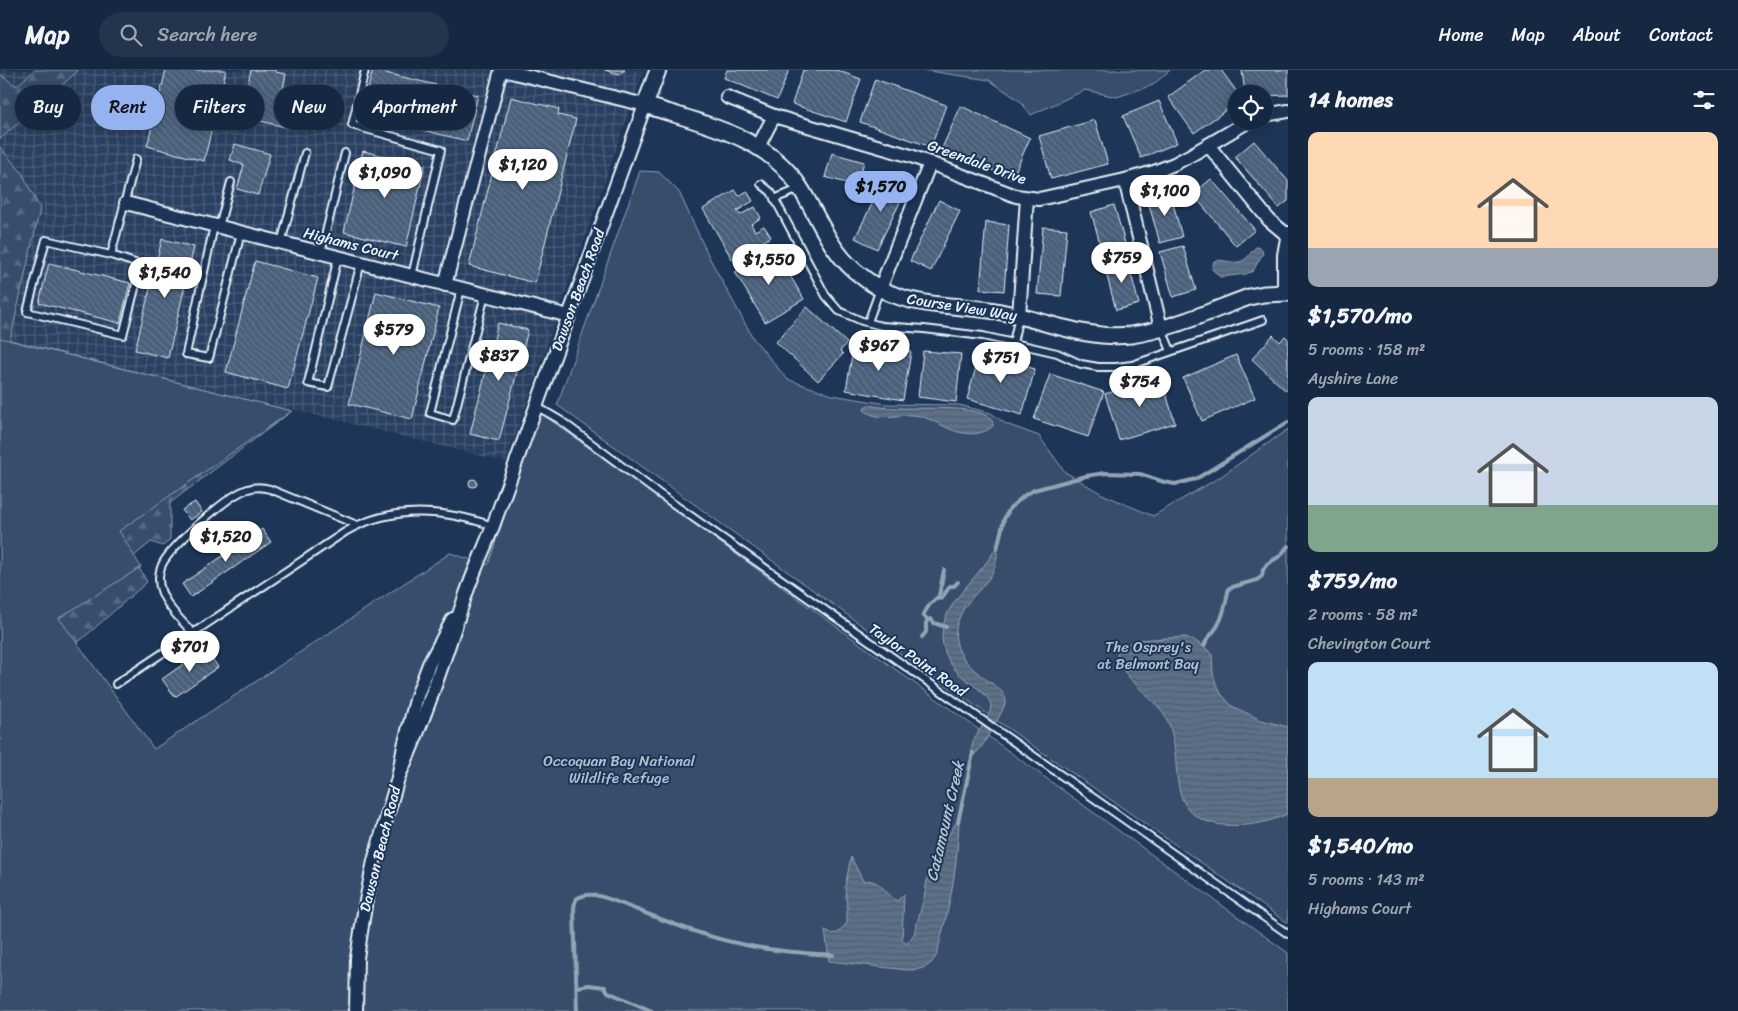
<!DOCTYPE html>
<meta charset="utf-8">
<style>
:root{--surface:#162841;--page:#23344c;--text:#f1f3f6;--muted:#9ea6b1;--line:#35445a;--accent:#95b2f1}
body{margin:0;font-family:Sriracha,sans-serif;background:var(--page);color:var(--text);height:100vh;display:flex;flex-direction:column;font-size:19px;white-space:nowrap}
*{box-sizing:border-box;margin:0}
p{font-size:16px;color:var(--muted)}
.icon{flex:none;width:28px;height:28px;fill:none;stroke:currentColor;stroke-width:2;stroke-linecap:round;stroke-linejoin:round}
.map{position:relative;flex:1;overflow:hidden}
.details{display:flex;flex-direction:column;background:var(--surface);width:450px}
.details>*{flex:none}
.hud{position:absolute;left:15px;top:15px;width:475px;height:45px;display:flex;gap:10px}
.fabs{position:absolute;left:1228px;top:15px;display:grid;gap:10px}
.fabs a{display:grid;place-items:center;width:45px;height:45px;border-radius:50%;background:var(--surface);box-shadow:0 2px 12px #0003,0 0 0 1px var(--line);font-size:25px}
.price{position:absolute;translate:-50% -42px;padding:0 11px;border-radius:18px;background:#fff;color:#222;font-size:16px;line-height:32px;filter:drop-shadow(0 1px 2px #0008)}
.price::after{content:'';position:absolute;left:50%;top:30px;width:15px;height:11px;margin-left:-8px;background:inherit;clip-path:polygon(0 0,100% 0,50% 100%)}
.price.current{background:var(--accent);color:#111}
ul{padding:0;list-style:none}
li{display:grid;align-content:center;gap:10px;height:265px;padding:0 20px}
li span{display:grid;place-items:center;height:155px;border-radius:10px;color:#555}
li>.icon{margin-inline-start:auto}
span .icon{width:90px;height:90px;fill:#fffc;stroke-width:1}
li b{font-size:21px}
h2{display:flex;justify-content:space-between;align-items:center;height:60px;padding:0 20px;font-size:21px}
.chip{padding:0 18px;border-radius:22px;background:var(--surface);box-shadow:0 2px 12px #0003,0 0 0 1px var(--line);font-size:18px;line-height:45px}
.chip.current{background:var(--accent);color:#111}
header{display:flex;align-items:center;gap:30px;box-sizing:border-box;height:70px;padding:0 25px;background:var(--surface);border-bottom:1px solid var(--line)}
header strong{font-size:24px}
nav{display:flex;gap:28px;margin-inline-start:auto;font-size:18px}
.search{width:350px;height:45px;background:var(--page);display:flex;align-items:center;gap:12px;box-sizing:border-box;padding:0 18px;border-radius:28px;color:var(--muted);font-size:19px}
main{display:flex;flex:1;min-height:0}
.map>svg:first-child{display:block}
.industrial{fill:url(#industrial-grid)}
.forest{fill:url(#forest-firs);stroke:#909fb2}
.green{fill:#374d6c;stroke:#909fb2}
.water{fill:url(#water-rules);stroke:#95a4b5}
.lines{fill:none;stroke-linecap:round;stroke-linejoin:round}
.stream{stroke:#95a4b5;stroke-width:4}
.building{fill:url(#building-back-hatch);stroke:#e8f1f8}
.service-casing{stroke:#e8f1f8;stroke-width:10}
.minor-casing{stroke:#e8f1f8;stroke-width:16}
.tertiary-casing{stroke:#e8f1f8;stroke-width:19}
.service{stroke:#1d3557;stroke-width:6}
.minor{stroke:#1d3557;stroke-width:12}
.tertiary{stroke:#1d3557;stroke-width:15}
.labels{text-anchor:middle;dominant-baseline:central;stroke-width:4;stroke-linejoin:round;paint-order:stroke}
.street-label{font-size:15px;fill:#e8f1f8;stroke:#1d3557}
.park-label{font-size:15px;fill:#b3c0ce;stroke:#1d3557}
.water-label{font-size:16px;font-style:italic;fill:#b7c4d1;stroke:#1d3557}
</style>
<header>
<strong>Map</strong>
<div class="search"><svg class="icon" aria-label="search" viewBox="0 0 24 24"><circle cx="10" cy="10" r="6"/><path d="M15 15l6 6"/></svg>Search here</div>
<nav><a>Home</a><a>Map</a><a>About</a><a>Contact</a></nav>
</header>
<main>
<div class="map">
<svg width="1288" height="941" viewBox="0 0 1288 941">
<defs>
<pattern id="industrial-grid" width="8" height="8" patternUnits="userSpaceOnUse" patternTransform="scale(1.25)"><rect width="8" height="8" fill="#2a4162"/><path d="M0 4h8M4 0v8" fill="none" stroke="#495d79"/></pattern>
<pattern id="forest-firs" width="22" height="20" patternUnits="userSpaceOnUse" patternTransform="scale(1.25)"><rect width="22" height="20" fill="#374d6c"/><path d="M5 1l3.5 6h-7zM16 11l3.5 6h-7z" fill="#546782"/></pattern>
<pattern id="water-rules" width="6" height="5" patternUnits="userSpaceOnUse" patternTransform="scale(1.25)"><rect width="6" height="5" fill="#5d7089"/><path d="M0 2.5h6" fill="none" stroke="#505a66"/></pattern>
<pattern id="building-back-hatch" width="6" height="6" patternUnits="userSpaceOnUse" patternTransform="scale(1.25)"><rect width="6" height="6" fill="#495e7a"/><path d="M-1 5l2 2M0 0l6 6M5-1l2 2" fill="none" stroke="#63768e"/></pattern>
</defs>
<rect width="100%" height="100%" fill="#1d3557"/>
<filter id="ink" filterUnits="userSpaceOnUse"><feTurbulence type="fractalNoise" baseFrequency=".02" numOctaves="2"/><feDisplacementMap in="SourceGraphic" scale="10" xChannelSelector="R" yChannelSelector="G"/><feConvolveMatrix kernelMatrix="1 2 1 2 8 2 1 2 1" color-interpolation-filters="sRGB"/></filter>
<g filter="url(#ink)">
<path class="industrial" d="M0,0H644L506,392L10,270L40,139L22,103L0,77Z"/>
<g class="forest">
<path d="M35,0H79L0,69V4L16,16Z"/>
<path d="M0,77L22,103L40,139L10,270L292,341L170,433V469L163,476L151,472L133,487L147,512L81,570L69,575L0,437Z"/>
</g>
<g class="green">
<path d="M922,0H1170L1153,15L1117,27L1085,20L1031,45L1020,31L989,10Z"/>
<path d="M640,101L659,102L679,122L709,187L753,268L787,309L832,325L887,334L959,335L991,343L1006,354L1039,366L1065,402L1102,424L1153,446L1220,407L1288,359V853L904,586L557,335Z"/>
<path d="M0,268L292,341L119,461L141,497L59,548L154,679L450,483L488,495L538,341L1288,883V941H0Z"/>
</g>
<g class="water">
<path d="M1256,177L1261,178L1263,183L1253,201L1246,204L1220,207L1212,199L1214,191C1223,188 1232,195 1242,191C1248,189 1251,181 1256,177Z"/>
<path d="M869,335C895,343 976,331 991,349C993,351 992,353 993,356C986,363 973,365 964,363C946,361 931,346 913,345C897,344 878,352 864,340L866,336Z"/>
<path d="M998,474C997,482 997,490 995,497C990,512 971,526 963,540C945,572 962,592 988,611C996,616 1003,620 1006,630C1004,639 999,647 994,655C987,667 983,678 972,687C968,663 991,655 991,634C985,618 961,611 951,594C920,544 978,515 998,474Z"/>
<path d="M1185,567L1194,570L1208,580L1212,585L1213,604L1216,614L1222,625L1232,636L1261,650L1288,657L1287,744C1268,753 1246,757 1224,755C1155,748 1190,682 1163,643C1153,627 1112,601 1118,579L1136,570Z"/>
<path d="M959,748C958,788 952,828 941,867C939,875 938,886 932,892C925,899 917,900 907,900L829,891L825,860L831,864L838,863L847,853V836L845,817L851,787L863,811C881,808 884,823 897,831L904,824L902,870L907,874L914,864L924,828L928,805L937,784Z"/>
</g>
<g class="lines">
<g class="stream">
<path d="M997,479L1004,449L1010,438L1025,425L1034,420L1086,406L1105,403L1140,404L1164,412L1175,414L1196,409L1288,352"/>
<path d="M944,500L939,526L930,534L923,545L928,550L931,549L934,553L946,557"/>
<path d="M937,529L942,528L950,516H954L958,512"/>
<path d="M922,567L926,562V553L928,550"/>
<path d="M1204,576C1207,567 1215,562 1219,553C1225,542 1226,529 1229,518L1257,510L1262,506L1263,500L1267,494L1280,486L1288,476"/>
<path d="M958,752L973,683"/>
<path d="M578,917L589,915L605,917L608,922L652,941"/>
<path d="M577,941L574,837L576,829C588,822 596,825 609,829C652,845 696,865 741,874C770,881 802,883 833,885"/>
</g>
</g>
<g class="building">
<path d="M166,0H226L204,91L147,76Z"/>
<path d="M251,0H276L275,2L286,4L283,18L289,20L287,32L291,33L287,47H292L289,58L240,46Z"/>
<path d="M373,0L478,25L467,71L361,45Z"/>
<path d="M605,0H625L619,4Z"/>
<path d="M727,0H789L777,30L724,8Z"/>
<path d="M803,0H836L861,9L846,52L792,34Z"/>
<path d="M1205,0H1221L1237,22L1234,25L1236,29V33L1194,63L1168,27Z"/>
<path d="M1242,0H1288V25L1264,26V24H1245Z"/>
<path d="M875,9L946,35L931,77L860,52Z"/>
<path d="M511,27L559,39L558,45L576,49L535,213L469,196Z"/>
<path d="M1159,31L1177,73L1141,88L1123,46Z"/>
<path d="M961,36L1030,68L1012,109L942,78Z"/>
<path d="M1095,50L1108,94L1051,109L1039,66Z"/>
<path d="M1254,71L1288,111V131L1279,138L1235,87Z"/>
<path d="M235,74L270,84L258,125L237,119L244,95L230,90Z"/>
<path d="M363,81L425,95L406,177L344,162Z"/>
<path d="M832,83L864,92L857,116L825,107Z"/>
<path d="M885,108L907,118L877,179L855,168Z"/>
<path d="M1211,109L1255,160L1236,176L1193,124Z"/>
<path d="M735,120L739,126L747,121L753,131L737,141L740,145L755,137L761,148L751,154L755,161L764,156L771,167L732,189L703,139Z"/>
<path d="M1170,122L1182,167L1160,173L1147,128Z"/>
<path d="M939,130L960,141L931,201L910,191Z"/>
<path d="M1114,135L1127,180L1104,187L1091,142Z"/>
<path d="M986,152L1009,155L1004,221L980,219Z"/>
<path d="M1043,157L1067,159L1061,226L1037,224Z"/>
<path d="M162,169L194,177L168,288L135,280Z"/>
<path d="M1183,176L1196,220L1173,227L1160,182Z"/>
<path d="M767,183L770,188L777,184L804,229L765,252L735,202Z"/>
<path d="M1127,189L1139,234L1116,240L1104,195Z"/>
<path d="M255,191L318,208L288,319L226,302Z"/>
<path d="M49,193L130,213L120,253L39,233Z"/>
<path d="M376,222L439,238L412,349L349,334Z"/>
<path d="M807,237L847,273L840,281L843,284L818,311L776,272Z"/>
<path d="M498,253L528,260L499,371L470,364Z"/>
<path d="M1273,265L1280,272L1285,266L1288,269V319L1286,321L1252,289Z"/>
<path d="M854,274L889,280L888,289H891L893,279L911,282L903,330L846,320Z"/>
<path d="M923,281L961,284L956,332L918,327Z"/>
<path d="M980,283L1035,299L1022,345L967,329Z"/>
<path d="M1236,285L1255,328L1202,351L1183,308Z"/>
<path d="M1050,304L1104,322L1088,367L1034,349Z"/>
<path d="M1161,307L1175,353L1119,370L1105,324Z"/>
<circle cx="473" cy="413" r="4"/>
<path d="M195,432L202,442L190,450L182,440Z"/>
<path d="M262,459L271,472L191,527L182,514Z"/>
<path d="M205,579L218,597L175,627L162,609Z"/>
</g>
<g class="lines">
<defs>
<g id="service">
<path d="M365,0L352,55L441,80L412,206"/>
<path d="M761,114L771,122L826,226L839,241L862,251L882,256L924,259L983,266L1057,283L1081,294L1098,297H1116L1132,295L1263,250"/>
<path d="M774,129L799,119"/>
<path d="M214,156L186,284L209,288L241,163"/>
<path d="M219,157L231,112"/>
<path d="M281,173L305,83"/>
<path d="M321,183L345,83"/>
<path d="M111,185L141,195L123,265L27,242L46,170L111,185L136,89"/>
<path d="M338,187L308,313L328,317L361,193"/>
<path d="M461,219L430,343L453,350L485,225"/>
<path d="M868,252L880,219"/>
<path d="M1162,259L1171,281"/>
<path d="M1013,273L1019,246"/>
<path d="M536,336L560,350L658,423L1288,864"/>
<path d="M193,563C180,549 159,530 159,509C159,503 161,496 164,491C176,473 227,425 248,419C256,416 263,417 270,419L357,455"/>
<path d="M116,614L345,462C391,435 443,439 493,456"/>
</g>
<g id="minor">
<path d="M727,27L774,46"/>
<path d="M1264,45L1288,41"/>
<path d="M1208,75L1269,150L1287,165"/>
<path d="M758,77L774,46L911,86L1016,126L1039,129L1125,110L1154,102L1174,94L1191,85L1249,51"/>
<path d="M1125,110L1161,258"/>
<path d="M126,133L569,246"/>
<path d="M445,215L501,0"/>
<path d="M880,219L930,93"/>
<path d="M1284,223V185L1288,163"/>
<path d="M1019,246L1027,128"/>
<path d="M398,708C426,648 445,586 466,524C474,501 484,479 493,456L645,35L503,0"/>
<path d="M356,941L357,888L365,836L374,791L398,708L404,676L417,626L429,594L453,549"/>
</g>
<path id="tertiary" d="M658,0L645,35C699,53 766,65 799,116C818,145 828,178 855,201C868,212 884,222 900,227C933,238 968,235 1001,242C1044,250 1086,270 1131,265C1172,259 1210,241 1249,227L1264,224L1288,223"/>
</defs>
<use href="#service" class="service-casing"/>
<use href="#minor" class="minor-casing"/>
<use href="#tertiary" class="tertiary-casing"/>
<use href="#service" class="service"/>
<use href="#minor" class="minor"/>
<use href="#tertiary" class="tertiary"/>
</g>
</g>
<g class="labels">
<g class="street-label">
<text transform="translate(977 92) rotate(20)">Greendale Drive</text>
<text transform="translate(351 174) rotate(14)">Highams Court</text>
<text transform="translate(578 220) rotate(-70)">Dawson Beach Road</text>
<text transform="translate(962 237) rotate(9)">Course View Way</text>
<text transform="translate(918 590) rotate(35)">Taylor Point Road</text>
<text transform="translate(380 779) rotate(-76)">Dawson Beach Road</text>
</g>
<g class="park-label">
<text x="1148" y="577">The Osprey's<tspan x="1148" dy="17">at Belmont Bay</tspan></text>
<text x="619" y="691">Occoquan Bay National<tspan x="619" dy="17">Wildlife Refuge</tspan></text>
</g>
<g class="water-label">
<text transform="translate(945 751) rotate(-77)">Catamount Creek</text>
</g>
</g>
</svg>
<div class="fabs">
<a><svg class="icon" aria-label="locate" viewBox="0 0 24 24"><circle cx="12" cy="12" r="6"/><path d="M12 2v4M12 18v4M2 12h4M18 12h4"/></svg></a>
</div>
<b class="price" style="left:523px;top:121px">$1,120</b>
<b class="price" style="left:385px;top:129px">$1,090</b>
<b class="price current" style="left:881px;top:143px">$1,570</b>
<b class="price" style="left:1165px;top:147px">$1,100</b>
<b class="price" style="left:1122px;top:214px">$759</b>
<b class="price" style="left:769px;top:216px">$1,550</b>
<b class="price" style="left:165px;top:229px">$1,540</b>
<b class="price" style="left:394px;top:286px">$579</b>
<b class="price" style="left:879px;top:302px">$967</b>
<b class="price" style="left:499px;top:312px">$837</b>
<b class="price" style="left:1001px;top:314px">$751</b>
<b class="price" style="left:1140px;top:338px">$754</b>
<b class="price" style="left:226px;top:493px">$1,520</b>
<b class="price" style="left:190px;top:603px">$701</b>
<div class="hud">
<a class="chip">Buy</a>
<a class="chip current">Rent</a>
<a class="chip">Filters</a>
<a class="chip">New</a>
<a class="chip">Apartment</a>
</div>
</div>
<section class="details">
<h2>14 homes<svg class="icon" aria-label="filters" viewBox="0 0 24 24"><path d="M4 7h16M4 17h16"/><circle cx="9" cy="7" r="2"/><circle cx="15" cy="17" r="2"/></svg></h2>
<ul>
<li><span style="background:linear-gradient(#ffd9b3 75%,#9aa5b1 0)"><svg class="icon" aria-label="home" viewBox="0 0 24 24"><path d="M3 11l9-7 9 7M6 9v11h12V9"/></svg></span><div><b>$1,570/mo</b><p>5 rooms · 158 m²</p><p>Ayshire Lane</p></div></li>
<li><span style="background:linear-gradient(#c9d6e8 70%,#7fa58c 0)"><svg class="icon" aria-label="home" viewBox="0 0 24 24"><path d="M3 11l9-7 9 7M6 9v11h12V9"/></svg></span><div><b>$759/mo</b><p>2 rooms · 58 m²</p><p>Chevington Court</p></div></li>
<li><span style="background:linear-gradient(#bfe0f5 75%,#b9a48a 0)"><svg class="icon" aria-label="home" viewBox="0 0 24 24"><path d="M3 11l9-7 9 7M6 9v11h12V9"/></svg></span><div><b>$1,540/mo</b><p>5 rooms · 143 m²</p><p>Highams Court</p></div></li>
</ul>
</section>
</main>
